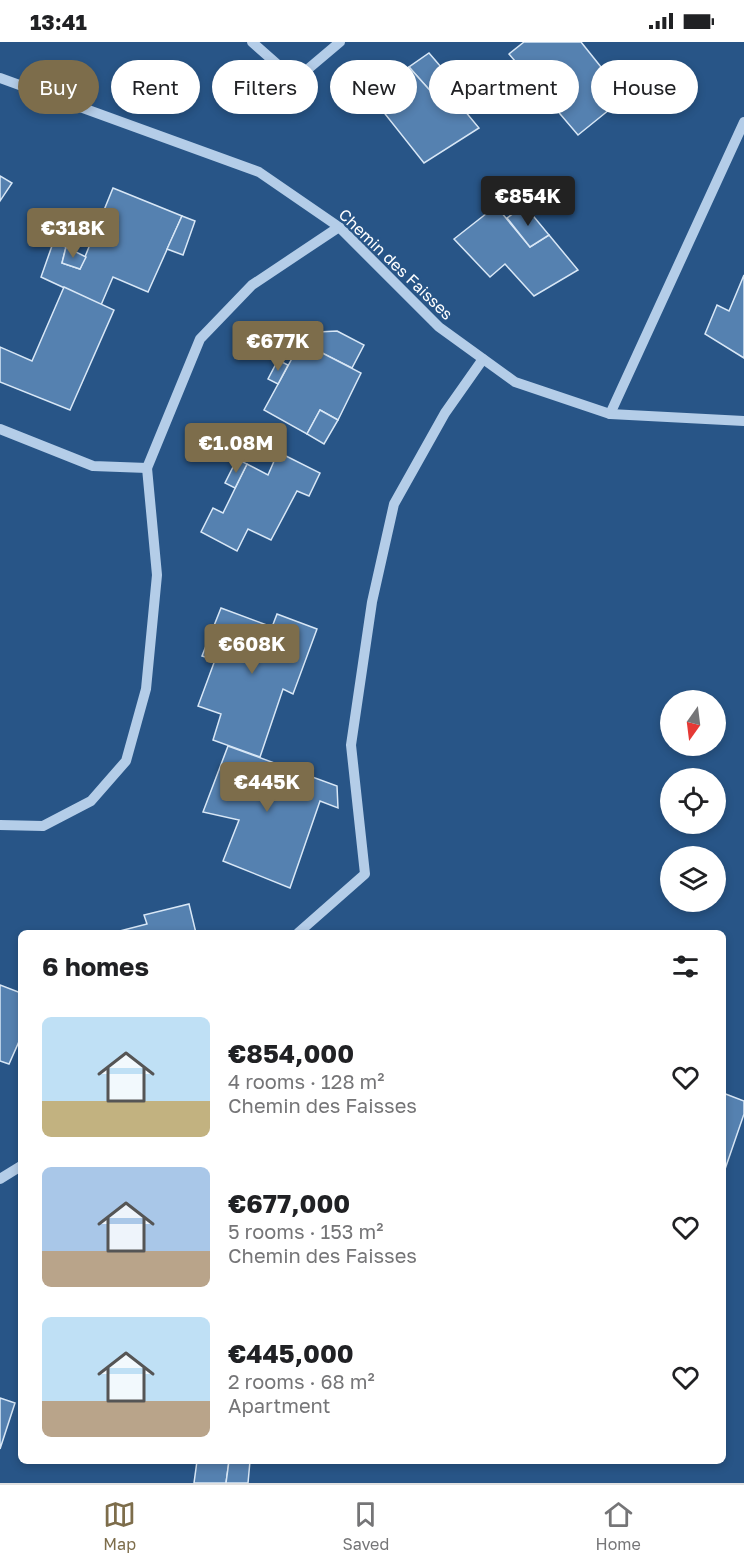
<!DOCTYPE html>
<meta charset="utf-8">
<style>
:root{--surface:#fff;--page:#f6f6f6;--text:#202124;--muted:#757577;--line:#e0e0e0;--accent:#7d6d4b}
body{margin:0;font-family:"Golos Text",sans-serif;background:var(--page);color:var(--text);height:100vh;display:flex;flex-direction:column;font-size:22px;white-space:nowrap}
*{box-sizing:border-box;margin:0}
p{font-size:20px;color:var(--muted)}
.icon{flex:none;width:33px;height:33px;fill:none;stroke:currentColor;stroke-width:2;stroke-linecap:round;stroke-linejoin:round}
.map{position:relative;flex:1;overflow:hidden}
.panel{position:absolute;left:18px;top:888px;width:708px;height:534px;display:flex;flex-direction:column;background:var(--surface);border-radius:9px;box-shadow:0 3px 9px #0003}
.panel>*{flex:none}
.hud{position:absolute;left:18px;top:18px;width:708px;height:54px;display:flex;gap:12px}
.needle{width:39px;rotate:194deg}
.buttons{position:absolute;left:660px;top:648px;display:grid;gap:12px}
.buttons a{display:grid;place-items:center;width:66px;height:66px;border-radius:50%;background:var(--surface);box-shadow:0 3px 9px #0003;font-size:30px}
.price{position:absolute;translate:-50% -51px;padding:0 14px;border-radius:6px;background:var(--accent);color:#fff;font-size:20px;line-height:39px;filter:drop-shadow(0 2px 3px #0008)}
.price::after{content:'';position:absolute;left:50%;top:36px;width:18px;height:14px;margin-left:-9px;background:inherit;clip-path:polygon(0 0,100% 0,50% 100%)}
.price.active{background:#222;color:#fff}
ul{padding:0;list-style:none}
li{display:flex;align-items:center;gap:18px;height:150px;padding:0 24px}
li span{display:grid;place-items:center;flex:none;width:168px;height:120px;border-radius:9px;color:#555}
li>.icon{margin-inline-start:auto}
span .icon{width:72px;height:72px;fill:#fffc;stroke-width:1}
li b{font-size:26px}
h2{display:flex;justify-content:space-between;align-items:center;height:72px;padding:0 24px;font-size:26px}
.chip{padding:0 21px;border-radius:27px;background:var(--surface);box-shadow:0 3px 9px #0003;font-size:21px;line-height:54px}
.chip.active{background:var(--accent);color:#fff}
.status{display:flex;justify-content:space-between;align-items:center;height:42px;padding:0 30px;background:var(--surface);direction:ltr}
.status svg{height:16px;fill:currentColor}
.tabs{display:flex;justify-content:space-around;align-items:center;height:84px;border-top:2px solid var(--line);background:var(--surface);font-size:16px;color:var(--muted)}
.tabs a{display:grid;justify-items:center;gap:3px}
.tabs .active{color:var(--accent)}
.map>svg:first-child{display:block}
.building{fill:#5581b0;stroke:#d8e7f6;stroke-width:1.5}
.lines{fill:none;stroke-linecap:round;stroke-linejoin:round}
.minor{stroke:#b4cde8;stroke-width:10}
.labels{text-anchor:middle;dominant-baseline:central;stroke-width:4.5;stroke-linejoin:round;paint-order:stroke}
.street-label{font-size:16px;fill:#fff;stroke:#285587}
</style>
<div class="status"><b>13:41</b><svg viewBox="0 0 49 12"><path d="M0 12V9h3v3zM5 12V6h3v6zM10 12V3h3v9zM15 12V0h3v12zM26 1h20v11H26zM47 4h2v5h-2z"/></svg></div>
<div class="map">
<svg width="744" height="1441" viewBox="0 0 744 1441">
<rect width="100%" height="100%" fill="#285587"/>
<g class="building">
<path d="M524,0H581L625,55L578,93L509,12Z"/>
<path d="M429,11L453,39L434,53L409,25Z"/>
<path d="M409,25L434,53L445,45L479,86L424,121L370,53Z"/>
<path d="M0,134L12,141L0,159Z"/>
<path d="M113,146L182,174L148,250L113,235L101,263L41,235L53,201L66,205L62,221L80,227Z"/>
<path d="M496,164L530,205L549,193L578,228L534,254L505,222L490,235L454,197Z"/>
<path d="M524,167L530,170L549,193L530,205L507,176L518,168Z"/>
<path d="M182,174L195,179L183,213L167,207Z"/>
<path d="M66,205L86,215L80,227L62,221Z"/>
<path d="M744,233V316L705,292L717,263L729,269Z"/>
<path d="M64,245L114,268L70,368L0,340V305L32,319Z"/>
<path d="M337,289L364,303L352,326L310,305L318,290Z"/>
<path d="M301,300L361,331L338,378L320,368L307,392L264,368Z"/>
<path d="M278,318L288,323L278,342L268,337Z"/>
<path d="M320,368L338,378L324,402L307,392Z"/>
<path d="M278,410L320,431L309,454L297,449L271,498L248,487L237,509L201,490L213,466L223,471L247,422L268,433Z"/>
<path d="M237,417L247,422L235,446L225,441Z"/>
<path d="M221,566L272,585L277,572L317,587L293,652L283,647L260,715L213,698L221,672L198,664L215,618L202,614Z"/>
<path d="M228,704L337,744L338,766L320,759L290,846L223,819L239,778L203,770Z"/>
<path d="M189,862L196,891H112L147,882L144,873Z"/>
<path d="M0,943L21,951V995L9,1022L0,1019Z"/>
<path d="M723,1051L744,1059V1072L723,1133Z"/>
<path d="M0,1356L15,1361L0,1407Z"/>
<path d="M197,1419H229L226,1441H194Z"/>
<path d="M229,1419H250L248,1441H226Z"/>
</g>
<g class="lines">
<g class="minor">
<path d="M252,0L295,38L340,0"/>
<path d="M0,36L259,130L339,185L439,285L515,340L610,372L744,379"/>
<path d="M610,372L744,80"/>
<path d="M0,387L93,424L147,426L200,297L252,243L339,185"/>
<path d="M0,783L43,784L91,759L126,719L146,647L157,533L147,426"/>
<path d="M298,891L365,832L351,703L372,560L394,462L445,371L483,317"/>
<path d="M0,1137L21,1124"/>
</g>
</g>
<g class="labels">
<g class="street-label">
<text transform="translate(396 222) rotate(44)">Chemin des Faisses</text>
</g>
</g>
</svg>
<div class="buttons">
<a><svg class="needle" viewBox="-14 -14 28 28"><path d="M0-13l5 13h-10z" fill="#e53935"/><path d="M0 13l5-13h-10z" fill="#757577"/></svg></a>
<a><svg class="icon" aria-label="locate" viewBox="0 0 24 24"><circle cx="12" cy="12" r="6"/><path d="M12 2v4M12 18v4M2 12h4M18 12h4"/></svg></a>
<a><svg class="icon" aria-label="layers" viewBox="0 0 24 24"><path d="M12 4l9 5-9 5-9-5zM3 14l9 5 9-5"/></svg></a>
</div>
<b class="price active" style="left:528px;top:185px">€854K</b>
<b class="price" style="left:73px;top:217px">€318K</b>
<b class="price" style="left:278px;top:330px">€677K</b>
<b class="price" style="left:236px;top:432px">€1.08M</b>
<b class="price" style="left:252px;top:633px">€608K</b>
<b class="price" style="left:267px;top:771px">€445K</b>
<div class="hud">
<a class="chip active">Buy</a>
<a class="chip">Rent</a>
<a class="chip">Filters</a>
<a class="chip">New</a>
<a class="chip">Apartment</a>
<a class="chip">House</a>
</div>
<section class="panel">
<h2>6 homes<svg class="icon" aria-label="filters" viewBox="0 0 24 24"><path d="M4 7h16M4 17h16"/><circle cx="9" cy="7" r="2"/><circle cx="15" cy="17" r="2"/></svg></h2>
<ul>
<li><span style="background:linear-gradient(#bfe0f5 70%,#c2b280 0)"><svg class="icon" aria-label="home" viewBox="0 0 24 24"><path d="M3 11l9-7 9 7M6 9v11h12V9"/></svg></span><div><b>€854,000</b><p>4 rooms · 128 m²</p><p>Chemin des Faisses</p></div><svg class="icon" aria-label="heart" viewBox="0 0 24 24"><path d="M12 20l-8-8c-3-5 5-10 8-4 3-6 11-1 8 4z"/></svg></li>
<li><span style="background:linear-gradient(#a9c7e8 70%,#b9a48a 0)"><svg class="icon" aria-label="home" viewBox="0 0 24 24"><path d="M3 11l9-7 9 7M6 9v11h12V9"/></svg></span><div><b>€677,000</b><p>5 rooms · 153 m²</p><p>Chemin des Faisses</p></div><svg class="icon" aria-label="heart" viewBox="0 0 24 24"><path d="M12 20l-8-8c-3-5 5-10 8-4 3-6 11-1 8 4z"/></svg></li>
<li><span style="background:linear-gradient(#bfe0f5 70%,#b9a48a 0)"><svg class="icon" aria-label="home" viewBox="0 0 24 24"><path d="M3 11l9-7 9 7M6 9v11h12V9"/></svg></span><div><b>€445,000</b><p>2 rooms · 68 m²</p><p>Apartment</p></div><svg class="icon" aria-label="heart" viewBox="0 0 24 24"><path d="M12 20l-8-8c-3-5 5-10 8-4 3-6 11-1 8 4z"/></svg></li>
</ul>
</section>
</div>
<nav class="tabs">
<a class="active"><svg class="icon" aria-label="map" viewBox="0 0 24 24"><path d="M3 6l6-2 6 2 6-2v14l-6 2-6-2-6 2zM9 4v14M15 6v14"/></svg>Map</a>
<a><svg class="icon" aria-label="saved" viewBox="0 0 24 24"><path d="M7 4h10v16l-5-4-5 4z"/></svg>Saved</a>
<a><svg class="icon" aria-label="home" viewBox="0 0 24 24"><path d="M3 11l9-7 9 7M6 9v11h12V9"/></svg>Home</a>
</nav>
